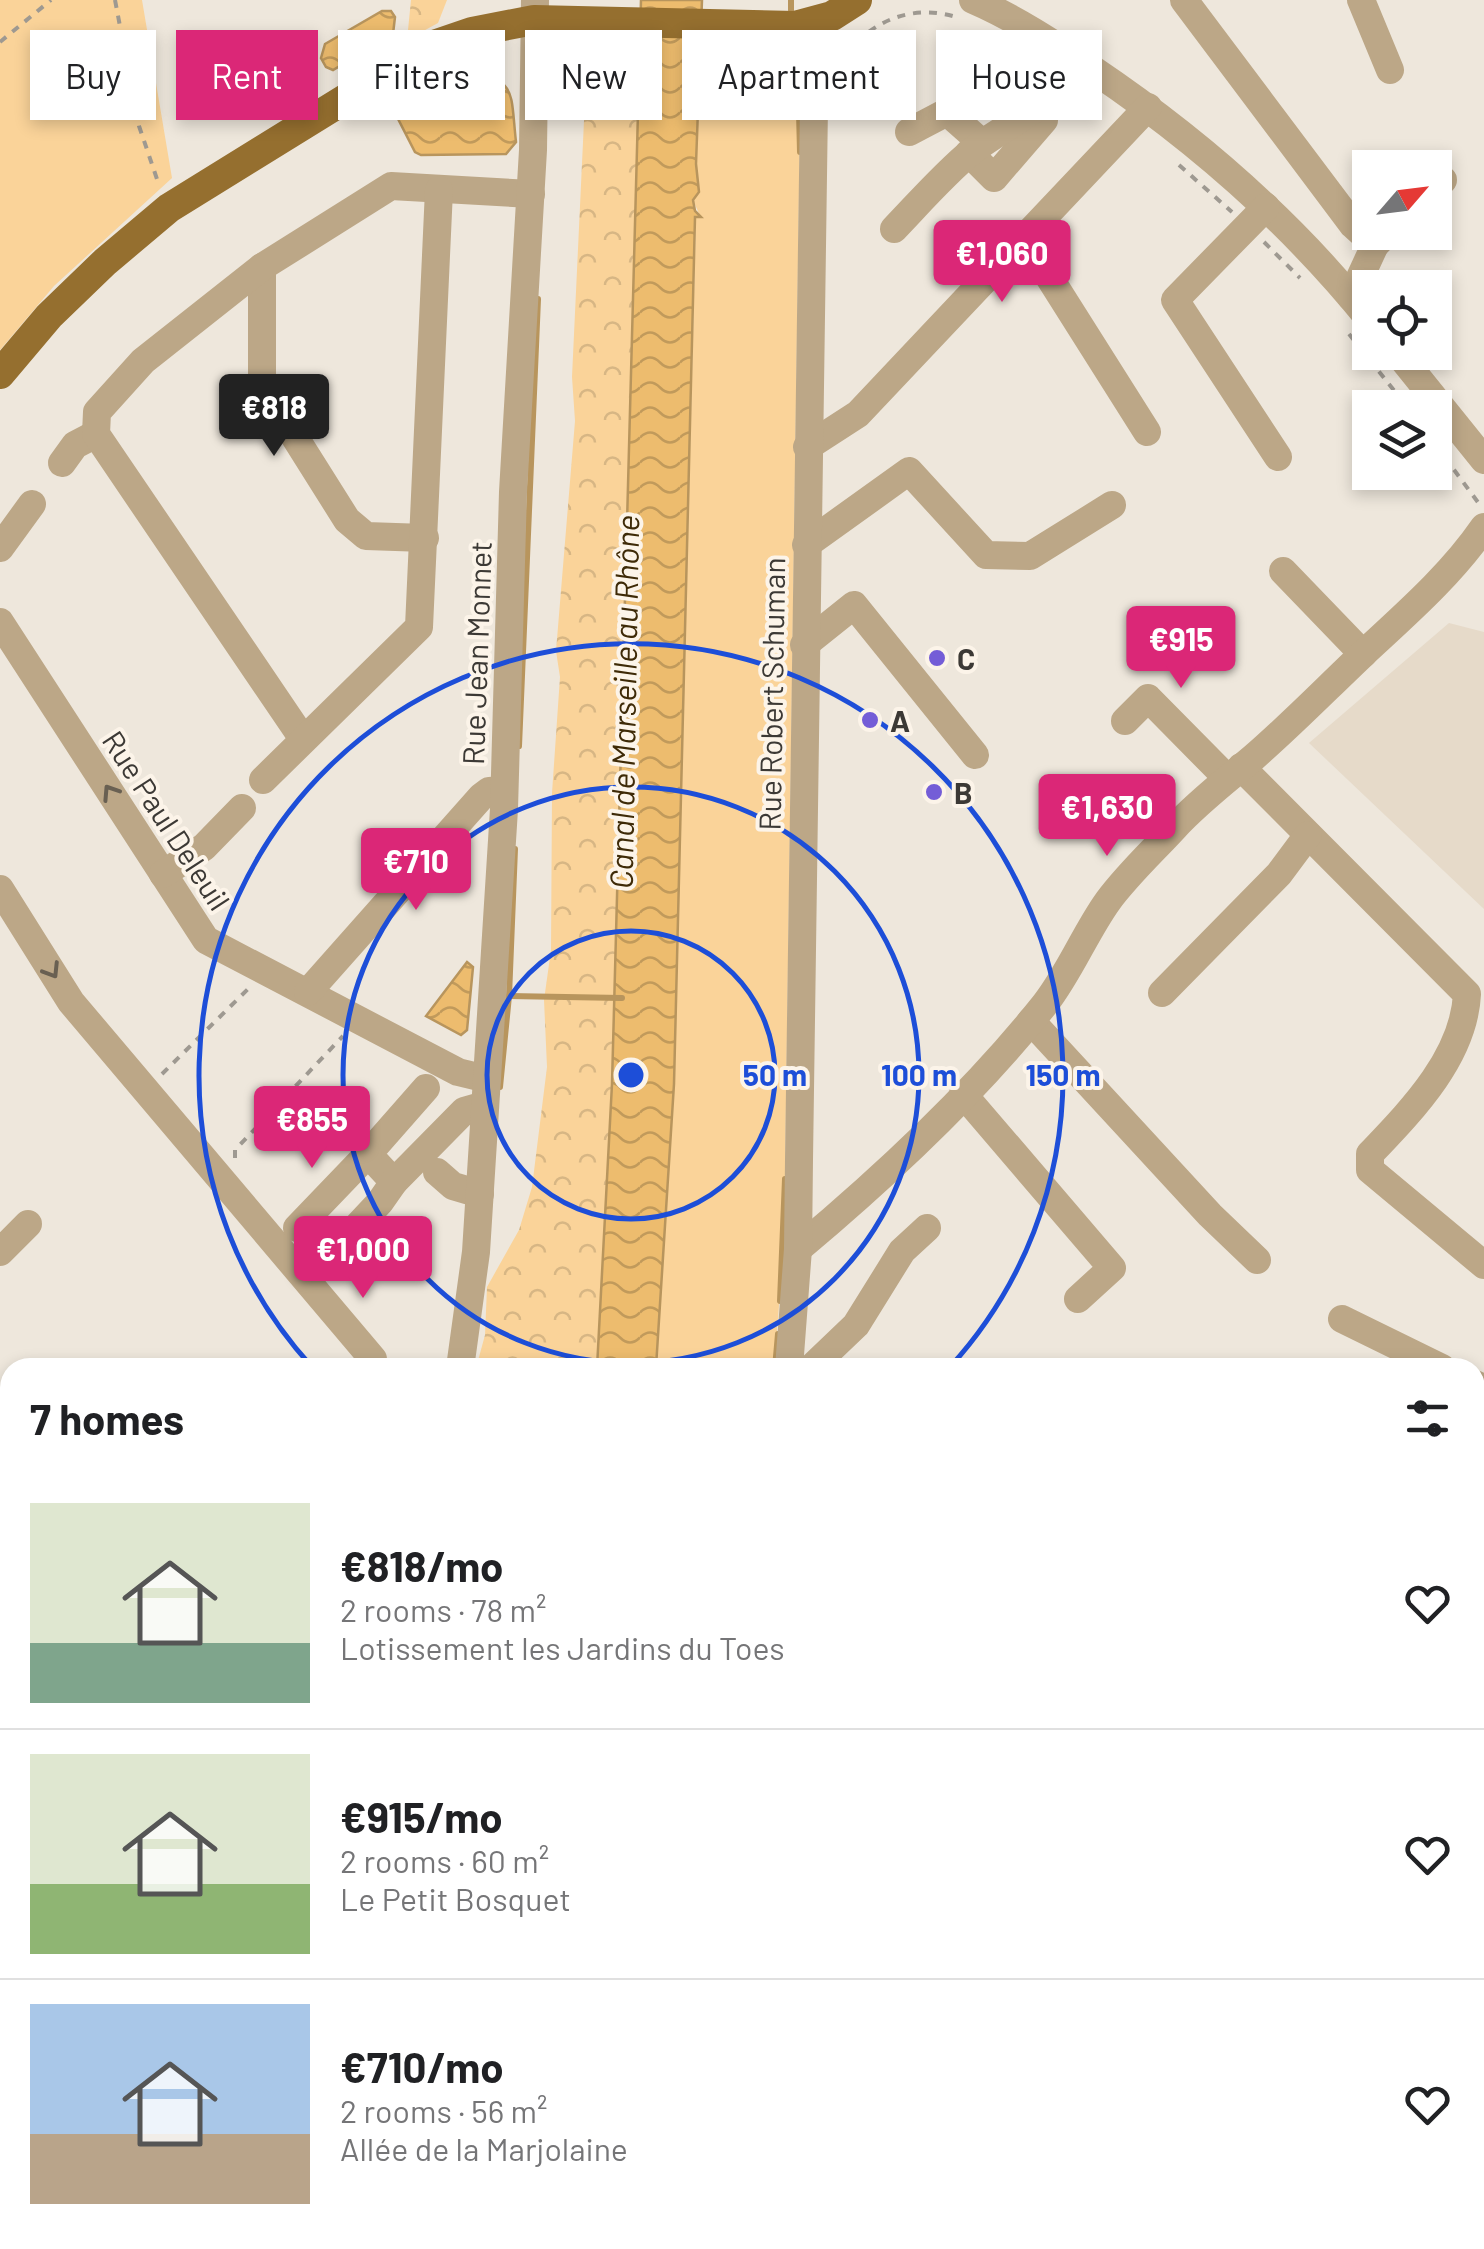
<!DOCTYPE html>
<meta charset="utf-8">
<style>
:root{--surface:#fff;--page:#f2f2f2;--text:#202124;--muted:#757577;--line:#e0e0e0;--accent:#db2777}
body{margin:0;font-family:Barlow,sans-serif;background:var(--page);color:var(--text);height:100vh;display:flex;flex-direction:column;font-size:38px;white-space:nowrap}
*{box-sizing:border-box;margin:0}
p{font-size:32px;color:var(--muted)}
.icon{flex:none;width:55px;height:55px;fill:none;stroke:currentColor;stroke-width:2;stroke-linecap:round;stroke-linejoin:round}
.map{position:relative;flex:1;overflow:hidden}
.drawer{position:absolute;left:0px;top:1358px;width:1485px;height:892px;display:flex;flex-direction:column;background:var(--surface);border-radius:30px 30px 0 0;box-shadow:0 5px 15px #0003}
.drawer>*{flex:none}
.hud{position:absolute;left:30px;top:30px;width:1425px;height:90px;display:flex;gap:20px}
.needle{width:65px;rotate:62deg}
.fabs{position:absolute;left:1352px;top:150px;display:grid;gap:20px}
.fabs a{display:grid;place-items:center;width:100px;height:100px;border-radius:0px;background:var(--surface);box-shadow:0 5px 15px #0003;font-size:50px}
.price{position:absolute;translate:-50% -85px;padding:0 22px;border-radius:10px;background:var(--accent);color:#fff;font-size:32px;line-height:65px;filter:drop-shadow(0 2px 5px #0008)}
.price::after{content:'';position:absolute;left:50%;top:60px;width:30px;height:22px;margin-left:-15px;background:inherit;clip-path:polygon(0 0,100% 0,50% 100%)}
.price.on{background:#222;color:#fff}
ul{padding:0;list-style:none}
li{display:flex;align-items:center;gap:30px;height:250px;padding:0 30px}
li+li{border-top:2px solid var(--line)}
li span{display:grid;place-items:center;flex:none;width:280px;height:200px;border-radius:0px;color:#555}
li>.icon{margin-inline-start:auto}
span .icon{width:120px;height:120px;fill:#fffc;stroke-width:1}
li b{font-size:42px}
h2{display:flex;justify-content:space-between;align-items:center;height:120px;padding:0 30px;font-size:42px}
.pill{padding:0 35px;border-radius:0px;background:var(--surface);box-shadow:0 5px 15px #0003;font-size:35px;line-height:90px}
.pill.on{background:var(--accent);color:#fff}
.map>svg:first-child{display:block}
.built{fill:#e6dac9}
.grass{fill:#fad399}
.forest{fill:url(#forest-crowns)}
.water{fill:url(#water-waves);stroke:#b8955d;stroke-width:2.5}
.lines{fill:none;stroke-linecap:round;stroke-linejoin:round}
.stream{stroke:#b8955d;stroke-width:6}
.path{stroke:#9e9991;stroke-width:4;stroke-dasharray:8 8;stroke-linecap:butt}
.minor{stroke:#bca787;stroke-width:28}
.major{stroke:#956f2f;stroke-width:30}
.oneway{stroke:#696052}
.ring{fill:none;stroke:#1d4ed8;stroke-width:5}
.poi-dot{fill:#745dd7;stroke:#fcf4e9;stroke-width:4}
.labels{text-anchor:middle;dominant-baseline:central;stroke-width:8;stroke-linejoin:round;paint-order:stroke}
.street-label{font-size:30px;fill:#3c3935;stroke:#fcf4e9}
.poi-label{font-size:30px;font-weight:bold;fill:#3c3935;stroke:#fcf4e9;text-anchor:start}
.water-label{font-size:32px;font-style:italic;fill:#3e2a07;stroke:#fcf4e9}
.centre{fill:#1d4ed8;stroke:#fcf4e9;stroke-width:5}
.ring-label{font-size:30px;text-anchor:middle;font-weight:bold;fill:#1d4ed8;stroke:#fcf4e9;stroke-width:8;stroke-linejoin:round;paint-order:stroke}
</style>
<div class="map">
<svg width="1484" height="2249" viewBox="0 0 1484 2249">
<defs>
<pattern id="forest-crowns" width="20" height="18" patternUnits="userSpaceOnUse" patternTransform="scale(2.5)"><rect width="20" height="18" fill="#fad399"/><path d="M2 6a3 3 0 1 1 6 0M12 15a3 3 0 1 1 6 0" fill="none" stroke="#d7b684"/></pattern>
<pattern id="water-waves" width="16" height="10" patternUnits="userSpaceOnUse" patternTransform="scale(2.5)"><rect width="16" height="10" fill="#edbc6e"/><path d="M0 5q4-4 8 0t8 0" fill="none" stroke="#c19a5b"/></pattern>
</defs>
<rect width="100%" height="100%" fill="#eee7dc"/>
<path class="built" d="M1449,623L1484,632V909L1309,743Z"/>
<g class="grass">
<path d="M0,0H142L172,178L54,286L0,350Z"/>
<path d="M700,38L794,41L801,50L784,1244L774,1367L656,1368L674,1084L696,216H700L693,200L699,191L696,164Z"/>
</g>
<g class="forest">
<path d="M411,0H447L438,23L407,40Z"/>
<path d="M588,35L640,37L612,1084L597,1367L476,1368L485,1335L487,1287L519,1230L532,1187L547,1067L544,1000L551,950L552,793L560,677L556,651L575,421L572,377Z"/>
<path d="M295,2240H433L481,2249H294Z"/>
</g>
<g class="water">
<path d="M641,0H702L696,164L699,192L693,200L695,211L701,217H695L674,1084L656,1367L597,1368L612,1084Z"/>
<path d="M382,11H391L395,17L393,34L333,70L326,67L321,58L325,44Z"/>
<path d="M459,71C518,79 510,88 516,142L506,154L421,155L415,152L392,107L393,103L441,74Z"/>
<path d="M467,962L473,967L467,1030L461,1035L426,1016Z"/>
</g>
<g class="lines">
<g class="stream">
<path d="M791,10V0"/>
<path d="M790,43L799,112L800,152"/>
<path d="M519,746L538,299"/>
<path d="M509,996L622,998"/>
<path d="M500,1087L509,996L515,849"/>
<path d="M780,1301L785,1179"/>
<path d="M775,1368L778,1334"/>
<path d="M295,2249L297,2240"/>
</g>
<g class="path">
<path d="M115,0L139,126L159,185"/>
<path d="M0,42L51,0"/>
<path d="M837,67C845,59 850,48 858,41C885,15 921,6 956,17"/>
<path d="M1179,165L1232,212"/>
<path d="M1264,242L1300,278"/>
<path d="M1349,334L1408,408"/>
<path d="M1435,444L1480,505"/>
<path d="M162,1074L248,989"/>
<path d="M290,1092L343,1145"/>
<path d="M235,1158V1150L343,1036"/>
</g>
<g class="minor">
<path d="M973,0C1015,18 1054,44 1092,69C1196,139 1291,222 1370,320"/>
<path d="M1184,0L1353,225L1375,245L1388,232"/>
<path d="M1361,0L1390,70"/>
<path d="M909,132L947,112L982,143"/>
<path d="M969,153L994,178L1044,120"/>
<path d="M1435,188L1443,180"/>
<path d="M1266,207L1175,300L1278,457"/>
<path d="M894,229C919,203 944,174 972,151C1007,123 1061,103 1078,60"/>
<path d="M1025,239L1147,432"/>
<path d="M262,267V385L347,520L366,536L425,538"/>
<path d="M1351,297L1375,245"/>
<path d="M1397,352L1484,460"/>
<path d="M807,447L858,414L1148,107"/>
<path d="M62,463L75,445L96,434"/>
<path d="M806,545L909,471L986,555L1030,556L1112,505"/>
<path d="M0,548L32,504"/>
<path d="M1283,571L1363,654"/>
<path d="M0,622L206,940L458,1072L487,1079"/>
<path d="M804,645L854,605L975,755"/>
<path d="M1125,721L1148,698L1226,777"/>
<path d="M303,739L96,434L97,412L143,361L262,267L391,186L531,194"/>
<path d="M1241,767L1467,994C1464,1057 1412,1110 1370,1154V1170L1484,1265"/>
<path d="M263,780L419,627L439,190"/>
<path d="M163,874L204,847L242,808"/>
<path d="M0,889L71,1002L373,1359"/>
<path d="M308,992L481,797L489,791L504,790"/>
<path d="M1162,993L1279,874L1308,835"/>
<path d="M1031,1021L1210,1215L1257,1260"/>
<path d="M963,1094L1112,1268L1078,1299"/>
<path d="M437,1172L453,1186L480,1194"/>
<path d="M394,1182L368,1154L426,1088"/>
<path d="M297,1228L368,1154"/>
<path d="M798,1249C884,1177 975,1092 1045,1004C1070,972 1085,933 1108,901C1127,875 1153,851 1175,827C1199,801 1227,780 1254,757C1292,724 1327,688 1364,653C1406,614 1451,575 1484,527"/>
<path d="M0,1252L28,1224"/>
<path d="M308,1279L380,1202L394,1182L464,1111L485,1105"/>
<path d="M1342,1319L1442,1368"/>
<path d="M460,1368L476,1252L504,809L513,492L533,150L535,0"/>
<path d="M789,1368L798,1249L799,1160L815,35L810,22"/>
<path d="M811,1368L856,1325L902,1251L927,1228"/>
<path d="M1475,1384L1484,1388"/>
<path d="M0,1432L10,1446"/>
<path d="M1475,1504L1484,1493"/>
<path d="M1475,1658L1484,1666"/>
<path d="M0,1704L10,1718"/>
<path d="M1475,1890L1484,1900"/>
<path d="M1475,2162L1484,2152"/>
<path d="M0,2166L10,2180"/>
<path d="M54,2240L61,2249"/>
<path d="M1030,2240L1045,2249"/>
<path d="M1425,2240L1431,2249"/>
<path d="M270,2249L272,2240"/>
<path d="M691,2249L693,2240"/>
<path d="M992,2249L999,2240"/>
<path d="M1252,2249L1262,2240"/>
</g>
<path class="major" d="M0,374L49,316L105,262L169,208L431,46L472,32L534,20L795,26L832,16L857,0"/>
</g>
<defs><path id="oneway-chevron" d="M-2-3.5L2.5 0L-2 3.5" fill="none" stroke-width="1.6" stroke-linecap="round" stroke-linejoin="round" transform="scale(2.5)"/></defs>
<g class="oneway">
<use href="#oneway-chevron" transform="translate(110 792) rotate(-123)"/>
<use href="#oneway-chevron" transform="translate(52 971) rotate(58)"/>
</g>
<g class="ring">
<circle cx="631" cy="1075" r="144"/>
<circle cx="631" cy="1075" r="288"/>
<path d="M312 1367A432 432 0 1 1 950 1367"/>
</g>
<g class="poi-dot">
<circle cx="937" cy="658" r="10"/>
<circle cx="870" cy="720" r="10"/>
<circle cx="934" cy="792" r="10"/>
</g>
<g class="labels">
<g class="street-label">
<text transform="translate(476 653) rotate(-88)">Rue Jean Monnet</text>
<text transform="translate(771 694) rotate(-89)">Rue Robert Schuman</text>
<text transform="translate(167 820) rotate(57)">Rue Paul Deleuil</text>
</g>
<g class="poi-label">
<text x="957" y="658">C</text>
<text x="890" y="720">A</text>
<text x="954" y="792">B</text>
</g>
<g class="water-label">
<text transform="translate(623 702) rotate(-89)">Canal de Marseille au Rhône</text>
</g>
</g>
<circle cx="631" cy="1075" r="15" class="centre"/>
<g class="ring-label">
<text x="775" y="1086">50 m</text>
<text x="919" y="1086">100 m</text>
<text x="1063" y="1086">150 m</text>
</g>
</svg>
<div class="fabs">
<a><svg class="needle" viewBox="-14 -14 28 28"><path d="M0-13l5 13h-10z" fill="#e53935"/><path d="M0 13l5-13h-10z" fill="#757577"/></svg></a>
<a><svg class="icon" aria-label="locate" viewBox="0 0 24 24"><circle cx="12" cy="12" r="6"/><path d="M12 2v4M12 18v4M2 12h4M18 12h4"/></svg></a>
<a><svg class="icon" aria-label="layers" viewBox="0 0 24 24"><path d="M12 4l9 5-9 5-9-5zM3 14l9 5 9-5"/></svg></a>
</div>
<b class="price" style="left:1002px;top:305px">€1,060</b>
<b class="price on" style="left:274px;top:459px">€818</b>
<b class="price" style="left:1181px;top:691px">€915</b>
<b class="price" style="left:1107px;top:859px">€1,630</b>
<b class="price" style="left:416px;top:913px">€710</b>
<b class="price" style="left:312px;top:1171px">€855</b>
<b class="price" style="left:363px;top:1301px">€1,000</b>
<div class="hud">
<a class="pill">Buy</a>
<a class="pill on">Rent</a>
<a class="pill">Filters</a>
<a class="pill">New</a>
<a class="pill">Apartment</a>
<a class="pill">House</a>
</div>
<section class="drawer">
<h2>7 homes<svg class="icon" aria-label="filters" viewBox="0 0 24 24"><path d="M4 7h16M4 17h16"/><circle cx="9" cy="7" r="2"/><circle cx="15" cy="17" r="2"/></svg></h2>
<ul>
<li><span style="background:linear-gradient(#dfe7d0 70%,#7fa58c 0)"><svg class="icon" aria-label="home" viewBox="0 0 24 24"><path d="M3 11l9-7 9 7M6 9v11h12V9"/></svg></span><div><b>€818/mo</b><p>2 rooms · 78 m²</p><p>Lotissement les Jardins du Toes</p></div><svg class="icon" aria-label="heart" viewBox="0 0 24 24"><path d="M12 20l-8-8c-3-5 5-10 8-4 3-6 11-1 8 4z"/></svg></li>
<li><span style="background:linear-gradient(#dfe7d0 65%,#8fb573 0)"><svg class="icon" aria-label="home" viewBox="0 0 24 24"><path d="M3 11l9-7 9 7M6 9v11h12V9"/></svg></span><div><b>€915/mo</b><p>2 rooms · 60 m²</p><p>Le Petit Bosquet</p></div><svg class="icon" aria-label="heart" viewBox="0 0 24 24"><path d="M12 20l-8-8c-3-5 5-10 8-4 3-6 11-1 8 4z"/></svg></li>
<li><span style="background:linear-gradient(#a9c7e8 65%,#b9a48a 0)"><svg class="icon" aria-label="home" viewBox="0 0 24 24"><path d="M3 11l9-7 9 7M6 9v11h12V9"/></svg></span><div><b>€710/mo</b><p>2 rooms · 56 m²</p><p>Allée de la Marjolaine</p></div><svg class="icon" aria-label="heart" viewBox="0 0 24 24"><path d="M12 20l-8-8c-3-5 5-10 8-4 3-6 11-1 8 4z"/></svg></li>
</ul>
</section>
</div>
